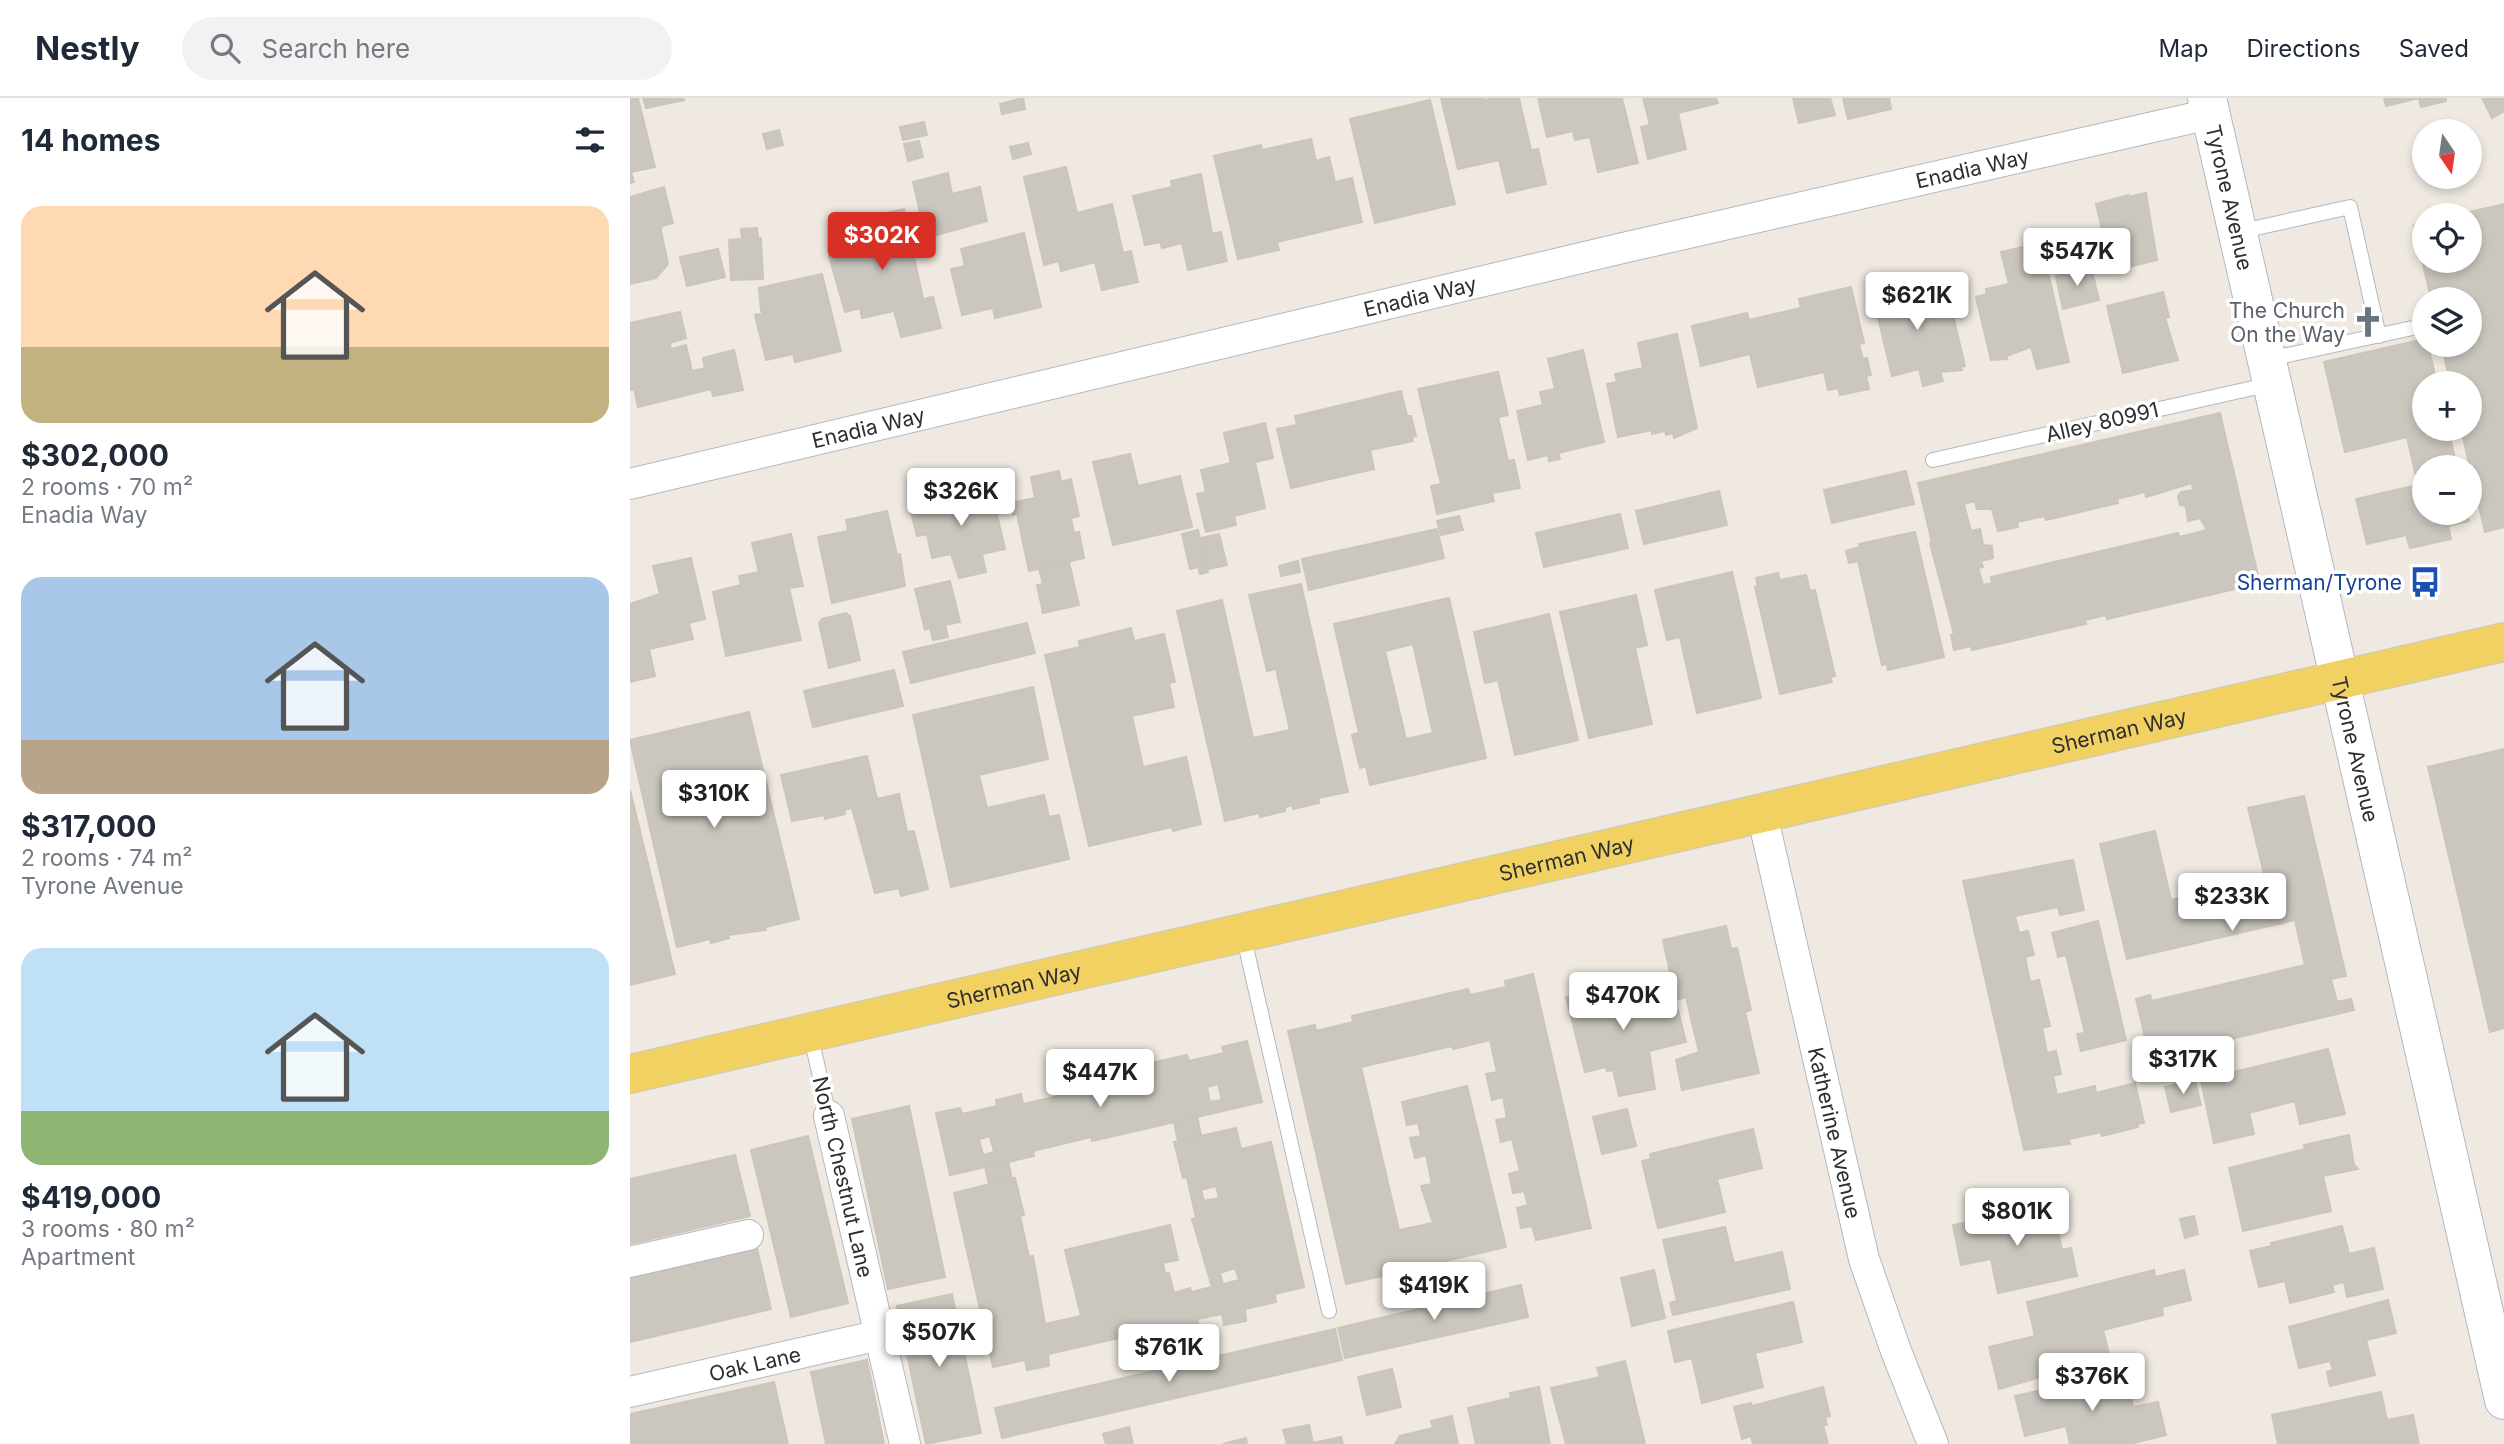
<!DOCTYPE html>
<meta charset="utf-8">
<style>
:root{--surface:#fff;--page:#f2f2f3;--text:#1f2937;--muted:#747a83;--line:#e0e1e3;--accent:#d93025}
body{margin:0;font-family:Inter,sans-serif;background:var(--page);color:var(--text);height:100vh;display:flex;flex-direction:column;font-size:26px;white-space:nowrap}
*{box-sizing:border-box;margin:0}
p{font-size:23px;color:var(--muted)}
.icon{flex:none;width:38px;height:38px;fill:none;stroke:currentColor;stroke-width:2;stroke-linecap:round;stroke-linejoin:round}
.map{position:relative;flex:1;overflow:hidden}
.panel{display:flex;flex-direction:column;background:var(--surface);width:630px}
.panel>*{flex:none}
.needle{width:46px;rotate:167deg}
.controls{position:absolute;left:1782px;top:21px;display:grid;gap:14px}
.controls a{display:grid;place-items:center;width:70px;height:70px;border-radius:50%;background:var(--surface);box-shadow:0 4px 10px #0003;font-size:35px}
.price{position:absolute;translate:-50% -60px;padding:0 16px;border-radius:7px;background:#fff;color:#222;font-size:23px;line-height:46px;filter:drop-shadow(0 2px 4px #0008)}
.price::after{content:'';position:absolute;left:50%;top:42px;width:21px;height:16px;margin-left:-10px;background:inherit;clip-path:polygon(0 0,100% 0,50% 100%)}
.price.current{background:var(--accent);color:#fff}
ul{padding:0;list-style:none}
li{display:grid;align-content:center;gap:14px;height:371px;padding:0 21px}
li span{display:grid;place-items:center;height:217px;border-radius:21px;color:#555}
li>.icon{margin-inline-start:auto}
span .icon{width:126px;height:126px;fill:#fffc;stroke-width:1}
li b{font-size:30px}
h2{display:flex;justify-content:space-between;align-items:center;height:84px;padding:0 21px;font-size:30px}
header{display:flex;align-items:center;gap:42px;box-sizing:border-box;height:98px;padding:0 35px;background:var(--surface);border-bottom:2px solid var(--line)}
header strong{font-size:33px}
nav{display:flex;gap:38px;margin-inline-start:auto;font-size:24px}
.search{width:490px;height:63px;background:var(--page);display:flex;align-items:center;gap:18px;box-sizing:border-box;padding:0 24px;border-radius:38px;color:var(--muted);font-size:26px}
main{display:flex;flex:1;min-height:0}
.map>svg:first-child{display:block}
.building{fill:#cbc7bf;stroke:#cbc5ba;stroke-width:2;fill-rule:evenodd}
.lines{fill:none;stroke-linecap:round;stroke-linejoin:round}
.lane-casing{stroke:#b4b7c1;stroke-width:16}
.street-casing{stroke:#b4b7c1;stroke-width:32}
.secondary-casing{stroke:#b4b7c1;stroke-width:40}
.primary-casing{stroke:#c9c9c9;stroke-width:40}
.lane{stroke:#fff;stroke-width:14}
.street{stroke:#fff;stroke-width:30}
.secondary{stroke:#fff;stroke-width:38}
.primary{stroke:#f2d163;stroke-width:38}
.labels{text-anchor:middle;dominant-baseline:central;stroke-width:7;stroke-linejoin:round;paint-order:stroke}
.street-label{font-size:21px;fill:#2e2e2e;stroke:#fff}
.worship-label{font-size:21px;fill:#5b616d;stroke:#fff;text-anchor:end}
.transit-label{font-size:21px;fill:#164399;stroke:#fff;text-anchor:end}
</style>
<header>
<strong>Nestly</strong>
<div class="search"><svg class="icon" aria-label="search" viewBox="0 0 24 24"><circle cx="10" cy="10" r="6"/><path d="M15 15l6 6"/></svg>Search here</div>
<nav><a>Map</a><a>Directions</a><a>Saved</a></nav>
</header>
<main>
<section class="panel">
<h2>14 homes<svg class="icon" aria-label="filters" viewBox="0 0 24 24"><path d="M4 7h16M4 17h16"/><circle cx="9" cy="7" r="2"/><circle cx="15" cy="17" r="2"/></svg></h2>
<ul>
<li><span style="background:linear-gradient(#ffd9b3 65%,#c2b280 0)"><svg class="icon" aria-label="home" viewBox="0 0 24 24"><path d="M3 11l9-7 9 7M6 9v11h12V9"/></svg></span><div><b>$302,000</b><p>2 rooms · 70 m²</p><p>Enadia Way</p></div></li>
<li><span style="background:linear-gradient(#a9c7e8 75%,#b9a48a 0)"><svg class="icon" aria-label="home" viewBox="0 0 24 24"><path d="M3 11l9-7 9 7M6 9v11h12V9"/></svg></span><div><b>$317,000</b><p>2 rooms · 74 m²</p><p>Tyrone Avenue</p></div></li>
<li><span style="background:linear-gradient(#bfe0f5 75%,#8fb573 0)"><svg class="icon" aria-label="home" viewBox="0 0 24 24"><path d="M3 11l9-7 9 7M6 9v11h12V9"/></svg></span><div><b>$419,000</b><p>3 rooms · 80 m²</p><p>Apartment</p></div></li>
</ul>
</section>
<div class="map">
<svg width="1874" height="1346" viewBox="0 0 1874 1346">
<rect width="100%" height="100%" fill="#efe9e1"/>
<g class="building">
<path d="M0,0H8L25,69L1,74L4,84L0,85Z"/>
<path d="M13,0H53L54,2L16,10Z"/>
<path d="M393,0L395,11L372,16L370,6Z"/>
<path d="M811,0H854V3L860,0H889L901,52L908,51L916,86L877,95L869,62L828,71Z"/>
<path d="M908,0H992L1008,65L968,74L960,39L945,42L943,33L917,39Z"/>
<path d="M1013,0H1086L1088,5L1048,15L1056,51L1018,61L1011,29L1020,27Z"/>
<path d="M1163,0H1200L1205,17L1169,25Z"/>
<path d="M1213,0H1259L1261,11L1218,21Z"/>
<path d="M1754,0H1816V3L1791,9L1789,0L1756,8Z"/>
<path d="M1852,0H1874V13L1862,20Z"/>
<path d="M800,2L825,106L745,125L720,21Z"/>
<path d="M294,24L297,37L273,42L270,29Z"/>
<path d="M149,32L153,47L137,51L133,36Z"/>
<path d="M681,41L686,63L699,59L705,84L722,80L732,124L647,144L649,152L608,161L584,58L631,47L632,52Z"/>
<path d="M289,43L293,59L278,63L274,46Z"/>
<path d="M398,45L401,56L383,61L380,49Z"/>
<path d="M436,69L447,115L482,106L493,155L501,153L508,184L472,192L465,164L431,173L429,163L414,167L394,79Z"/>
<path d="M318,75L322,96L350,89L357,123L296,140L283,84Z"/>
<path d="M571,76L582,136L591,134L597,163L558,172L552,145L532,150L530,144L515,147L503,98L542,89L541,83Z"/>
<path d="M34,89L43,125L32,128L31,133L38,166L26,180L0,186V99Z"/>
<path d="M1516,95L1527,162L1482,173L1466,106L1498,97V99Z"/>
<path d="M1874,106V429L1855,434L1831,331H1839V285H1820L1812,247H1839V201H1801L1784,127L1794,125V163H1839V117H1827Z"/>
<path d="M274,111L293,201L303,199L311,230L271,239L264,213L232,220L230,210L215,214L199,158L204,157L202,149L209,148L204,127Z"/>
<path d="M127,130L128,141L131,140L133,181L101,182L99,142L112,141L111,131Z"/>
<path d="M394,135L411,209L365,220L363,210L332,217L321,171L335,168L331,151Z"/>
<path d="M1411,145L1439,264L1407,271L1401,249L1376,258L1377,261L1361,262L1346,199L1357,196L1356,191L1379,186L1371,154Z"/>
<path d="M88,151L95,179L57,188L50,159Z"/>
<path d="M1461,169L1469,202L1433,211L1426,178Z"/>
<path d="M192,176L211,253L165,264L163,256L136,262L125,217L135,215L131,213L129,190Z"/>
<path d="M1278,177L1285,208L1312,201L1313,206L1320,204L1335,268L1331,269L1332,272L1310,274L1313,283L1293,288L1289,271L1262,278L1240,186Z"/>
<path d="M1221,189L1234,245L1229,246L1233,261L1237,260L1241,277L1236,278L1239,291L1210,297L1208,290L1198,292L1194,274L1128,289L1120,256L1071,268L1062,228L1117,215L1119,222L1171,210L1169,201Z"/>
<path d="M1533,194L1539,219L1535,220L1548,262L1493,275L1477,208Z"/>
<path d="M50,214L56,240L40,245L41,251L56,247L62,273L75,270L73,260L104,252L113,292L83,298L81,291L8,309L4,291L0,292V225Z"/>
<path d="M1047,236L1067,330L1044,340L1043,335L1036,337L1034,329V333L1022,336V332L988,339L977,286L987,284L985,276L1013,270L1008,245Z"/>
<path d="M1794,241V247H1798L1807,285H1794V331H1818L1827,369H1794V415H1837L1839,423L1818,428L1821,441L1780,450L1776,437L1737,446L1726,401L1788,387L1777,339L1715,354L1694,264Z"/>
<path d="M953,252L974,344L928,355L930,361L919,363L918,357L898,362L887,313L913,307L910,294L925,291L918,261Z"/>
<path d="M868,274L878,317L868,319L878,363L884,362L890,390L862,395L864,403L807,416L801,388L811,386L788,291Z"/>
<path d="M771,293L777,318H781L786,338L782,339L783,343L740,352L744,371L661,390L647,331L667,327L665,318Z"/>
<path d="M1590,315L1629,482L1604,487L1605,491L1477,521L1476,517L1455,522L1456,526L1342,552L1341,548L1324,552L1321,537L1324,536L1300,445H1302L1288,385ZM1562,385L1563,392L1551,394L1548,399L1550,407L1556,408L1558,423L1570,420L1577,432L1549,439L1548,435L1361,479L1362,485L1353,487L1348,470L1353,469L1351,463L1363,460L1362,448L1353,447L1350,431L1341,433L1334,406L1345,403L1347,411H1362L1368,433L1388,429L1387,424L1415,418L1416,422L1488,405L1487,401L1515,394L1516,399Z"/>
<path d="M635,325L643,360L625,364L635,410L604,418L606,427L576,434L567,396L576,394L571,372L601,365L594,335Z"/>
<path d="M500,356L508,388L550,378L562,429L483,447L463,364Z"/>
<path d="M429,373L431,384L441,381L449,418L441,420L444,435L449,434L454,460L399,473L387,416L383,417L381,405L405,400L401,379Z"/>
<path d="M1276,373L1284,406L1202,425L1194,392Z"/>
<path d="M360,387L375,451L352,456L356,474L329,480L321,456L302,460L297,436L287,438L279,406Z"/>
<path d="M1089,393L1097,427L1014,446L1006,413Z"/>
<path d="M257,413L267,457L270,456L275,488L202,505L188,439L218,433L216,422Z"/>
<path d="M990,416L998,450L914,469L906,435Z"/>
<path d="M829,418L833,432L811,437L807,423Z"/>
<path d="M807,431L814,460L679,492L672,461Z"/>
<path d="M568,432L578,474L570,476L568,469L560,471L552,436Z"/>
<path d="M1285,434L1314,559L1258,572L1257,566L1252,567L1228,463L1219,465L1216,453L1230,449L1229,446Z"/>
<path d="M161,436L173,488L159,490L171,542L96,558L83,494L111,487L109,478L129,474L122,445Z"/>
<path d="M589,436L597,467L579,471L571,440Z"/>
<path d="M61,460L75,521L59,525L63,541L19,551L25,578L0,584V506L30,496L23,468Z"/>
<path d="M668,463L670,474L651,478L649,468Z"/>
<path d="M439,464L449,507L413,515L407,487L413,486L409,471Z"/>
<path d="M1102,474L1131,600L1067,615L1050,539L1037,542L1025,492Z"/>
<path d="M1148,475L1150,482L1176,477L1180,493L1185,492L1205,578L1200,579L1202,584L1150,596L1125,489L1128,488L1126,480Z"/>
<path d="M320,483L330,524L315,527L318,539L303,542L300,530L295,532L285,491Z"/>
<path d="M671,486L718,694L688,700L689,705L663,711V707L655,709V713L630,719L629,715L595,723L547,513L592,502L623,640L660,632L646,571L637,573L619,497Z"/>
<path d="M1006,497L1017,547L1005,550L1022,626L959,640L930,514Z"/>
<path d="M819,500L856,660L740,687L736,668L730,670L722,637L729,635L704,526ZM783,546L803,635L776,641L755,553Z"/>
<path d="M216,515L220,518L230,562L199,570L189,525L192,521Z"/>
<path d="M919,516L948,642L885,657L868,582L855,585L844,534Z"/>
<path d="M397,525L405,555L281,585L273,554Z"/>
<path d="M501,530L504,543L534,536L545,584L539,585L544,609L502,618L513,669L556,659L571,726L543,733L542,729L459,748L415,557L450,549L449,543Z"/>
<path d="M264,572L273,608L183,629L174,593Z"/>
<path d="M403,589L418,661L349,677L357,710L414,697L419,719L429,717L439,761L321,789L283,617Z"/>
<path d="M119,614L169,821L135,829L136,832L98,837L99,840L81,845L80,841L47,849L0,642Z"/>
<path d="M1874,651V930L1860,934L1798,669Z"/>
<path d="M237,658L247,701L269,696L277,734L284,733L298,791L271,798L269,790L245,795L222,710L214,712L215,716L195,721L194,717L162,723L151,677Z"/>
<path d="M0,692L45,876L0,887Z"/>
<path d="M1674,698L1716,878L1701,881L1707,904L1721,901L1724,912L1520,960L1506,901L1520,897L1522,903L1675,867L1665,822L1497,861L1470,746L1525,733L1541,802L1635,780L1618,710Z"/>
<path d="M1443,762L1454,812L1430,817L1428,809L1385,818L1389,835L1398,833L1404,857L1395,859L1400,884L1409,882L1420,928L1412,930L1417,955L1426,953L1431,976L1423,978L1427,997L1465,988L1466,995L1505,985L1514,1025L1507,1026L1508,1029L1472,1038L1471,1034L1439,1041L1440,1046L1394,1052L1333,783Z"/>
<path d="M1468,823L1496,942L1451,953L1447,936L1455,935L1436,857L1428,859L1422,835Z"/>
<path d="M1096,828L1101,851L1107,850L1121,912L1115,914L1129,975L1052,992L1046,962L1069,954L1056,899L1046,902L1033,842Z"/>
<path d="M903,876L961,1130L906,1142L902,1128L891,1130L887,1110L898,1107L894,1093L883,1095L879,1076L890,1073L882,1041L871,1044L866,1022L877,1020L873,999L862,1002L856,976L867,974L860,942L823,951L822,948L731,969L769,1132L803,1125L791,1088L802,1086L796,1057L785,1060L780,1040L791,1038L788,1025L777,1027L772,1004L837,988L876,1149L807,1165L809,1174L772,1182L770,1174L716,1186L658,933L685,927L686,933L723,924L722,918L838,891L840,897L876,889L875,883Z"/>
<path d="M1020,880L1028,917L1048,912L1056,944L1019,953L1025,991L989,998L983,972L977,973L976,969L955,974L936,899Z"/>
<path d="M617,943L632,1004L462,1043L461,1039L403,1053L404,1058L320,1077L306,1015L330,1010L332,1016L367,1008L366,1002L391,996L393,1006L451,993L448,982L473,976L474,983L510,975L508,968L557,957L559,963L594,955L592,949ZM588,986L592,1002L580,1004L577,989ZM360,1038L364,1054L353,1057L349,1041Z"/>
<path d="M1698,951L1715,1016L1670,1026L1665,1003L1619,1015L1624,1036L1584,1045L1571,982Z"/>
<path d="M1565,983L1571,1007L1541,1014L1535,989Z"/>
<path d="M279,1008L315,1179L258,1191L222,1021Z"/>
<path d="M997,1011L1006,1048L972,1056L963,1019Z"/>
<path d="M567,1018L571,1037L548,1043L544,1024Z"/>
<path d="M606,1030L611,1051L641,1044L674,1189L645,1196L646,1204L615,1211L616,1223L594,1227L592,1216L567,1221L569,1229L539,1235L538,1229L418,1256L419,1268L397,1272L395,1262L363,1269L324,1095L385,1080L394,1117L390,1118L399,1159L403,1158L415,1226L451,1218L435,1152L540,1127L548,1162L533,1165L535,1176L539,1175L544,1195L560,1190L561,1194L582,1189L562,1121L566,1120L557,1079L553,1080L544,1044ZM586,1088L589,1100L574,1103L571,1092ZM605,1170L609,1182L593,1186L590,1175Z"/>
<path d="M1123,1031L1132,1070L1087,1081L1095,1114L1028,1130L1012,1063L1021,1061L1020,1056Z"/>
<path d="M1719,1037L1724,1067L1728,1071L1693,1078L1701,1113L1613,1133L1599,1070L1675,1051L1674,1047Z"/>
<path d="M178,1038L218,1205L161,1219L121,1052Z"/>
<path d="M105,1057L120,1118L0,1146V1081Z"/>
<path d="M378,1063L382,1081L359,1086L355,1069Z"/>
<path d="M1423,1108L1432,1152L1441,1150L1447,1178L1368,1195L1361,1161L1331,1167L1323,1127Z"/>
<path d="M1564,1118L1568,1136L1555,1140L1550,1121Z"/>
<path d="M1712,1128L1719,1156L1744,1150L1753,1191L1717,1199L1714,1184L1702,1187L1704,1194L1660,1205L1655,1183L1629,1189L1620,1153L1642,1148L1641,1145Z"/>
<path d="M1095,1129L1104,1165L1152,1154L1160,1191L1043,1217L1040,1205L1047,1203L1033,1142Z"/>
<path d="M127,1150L141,1211L0,1244V1179Z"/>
<path d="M1024,1172L1035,1220L1002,1228L991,1180Z"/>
<path d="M1524,1172L1525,1179L1554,1172L1561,1202L1532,1209L1533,1217L1473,1232L1481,1264L1457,1270L1456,1266L1369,1291L1359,1249L1405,1238L1397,1204Z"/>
<path d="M891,1187L898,1219L715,1260L708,1230Z"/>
<path d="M322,1196L351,1335L296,1346L267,1208Z"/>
<path d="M1758,1202L1766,1235L1736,1242L1745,1277L1700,1288L1697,1274L1703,1272L1700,1263L1669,1270L1659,1229Z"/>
<path d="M1163,1204L1172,1244L1125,1255L1133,1289L1072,1305L1062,1260L1045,1264L1038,1233Z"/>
<path d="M705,1231L712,1262L372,1340L365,1310Z"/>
<path d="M237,1262L254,1346H196L181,1274Z"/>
<path d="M995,1263L1015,1346H936L921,1290L970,1279L967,1270Z"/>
<path d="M762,1271L771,1309L737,1317L728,1279Z"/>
<path d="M1495,1274L1503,1309L1528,1304L1536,1337L1499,1346H1440L1436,1328L1395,1338L1385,1298Z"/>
<path d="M144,1284L158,1346H0V1316Z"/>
<path d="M909,1289L920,1346H846L838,1310L881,1300L880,1295Z"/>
<path d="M1193,1289L1200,1318L1195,1319L1197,1327H1193L1198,1346H1123L1121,1338L1112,1341L1104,1309L1121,1305L1122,1308Z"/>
<path d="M1751,1294L1757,1322L1783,1317L1789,1346H1648L1642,1317Z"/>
<path d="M822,1318L828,1346H765L770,1338L803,1330L801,1323Z"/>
<path d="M679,1327L683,1345L711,1339L713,1346H657L653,1332Z"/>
<path d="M499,1329L503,1346H476L473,1336Z"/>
<path d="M616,1340L617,1346H593Z"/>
</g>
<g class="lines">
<defs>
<g id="lane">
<path d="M1608,134L1720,109L1749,238"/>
<path d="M1639,261L1792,228"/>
<path d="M1303,362L1641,286"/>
<path d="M613,836L699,1213"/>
<path d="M180,935L199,1018"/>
</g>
<g id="street">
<path id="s1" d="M0,386L997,149L1580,16"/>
<path id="s2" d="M1132,716L1234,1161L1266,1253L1303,1346"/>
<path d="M199,1018L275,1346"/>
<path d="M0,1164L118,1137"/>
<path id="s3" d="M0,1294L250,1237"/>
</g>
<g id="secondary">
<path id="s4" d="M1577,0L1874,1302"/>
</g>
<g id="primary">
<path id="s5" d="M0,976L1874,544"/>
</g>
</defs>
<use href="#lane" class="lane-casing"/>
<use href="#street" class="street-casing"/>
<use href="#secondary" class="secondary-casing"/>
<use href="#primary" class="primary-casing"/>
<use href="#lane" class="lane"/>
<use href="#street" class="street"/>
<use href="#secondary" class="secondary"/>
<use href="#primary" class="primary"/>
</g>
<defs>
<symbol id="church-bare" viewBox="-9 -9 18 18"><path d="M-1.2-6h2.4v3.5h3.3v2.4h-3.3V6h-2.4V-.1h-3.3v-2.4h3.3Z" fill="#6b7280" stroke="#fff" stroke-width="2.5" paint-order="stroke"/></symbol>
<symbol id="bus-bare" viewBox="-9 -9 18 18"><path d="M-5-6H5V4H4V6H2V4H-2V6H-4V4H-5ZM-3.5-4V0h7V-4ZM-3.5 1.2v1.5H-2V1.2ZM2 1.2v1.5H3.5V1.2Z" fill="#1a4fb4" stroke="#fff" stroke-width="2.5" paint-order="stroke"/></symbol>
</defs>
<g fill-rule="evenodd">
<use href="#church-bare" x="1716" y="202" width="44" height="44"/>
<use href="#bus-bare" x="1773" y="462" width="44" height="44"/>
</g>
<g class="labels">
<g class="street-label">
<text stroke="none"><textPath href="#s1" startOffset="1379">Enadia Way</textPath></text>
<text stroke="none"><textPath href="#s4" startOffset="102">Tyrone Avenue</textPath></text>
<text stroke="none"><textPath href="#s1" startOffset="812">Enadia Way</textPath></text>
<text transform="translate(1472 324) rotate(-13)">Alley 80991</text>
<text stroke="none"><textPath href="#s1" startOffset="245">Enadia Way</textPath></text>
<text stroke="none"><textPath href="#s5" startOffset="1528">Sherman Way</textPath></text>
<text stroke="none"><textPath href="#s4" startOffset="668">Tyrone Avenue</textPath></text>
<text stroke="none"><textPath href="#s5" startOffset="961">Sherman Way</textPath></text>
<text stroke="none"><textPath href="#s5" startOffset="394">Sherman Way</textPath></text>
<text stroke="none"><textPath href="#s2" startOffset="327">Katherine Avenue</textPath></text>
<text transform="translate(213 1079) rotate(77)">North Chestnut Lane</text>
<text stroke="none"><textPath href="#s3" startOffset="128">Oak Lane</textPath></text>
</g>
<g class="worship-label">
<text x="1715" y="212">The Church<tspan x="1715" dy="24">On the Way</tspan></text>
</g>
<g class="transit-label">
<text x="1772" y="484">Sherman/Tyrone</text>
</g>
</g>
</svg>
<div class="controls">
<a><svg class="needle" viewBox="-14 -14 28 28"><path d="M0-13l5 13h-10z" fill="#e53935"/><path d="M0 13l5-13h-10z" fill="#747a83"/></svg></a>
<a><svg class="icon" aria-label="locate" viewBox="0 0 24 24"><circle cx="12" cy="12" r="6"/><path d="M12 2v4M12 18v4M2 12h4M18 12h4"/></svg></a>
<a><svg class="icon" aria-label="layers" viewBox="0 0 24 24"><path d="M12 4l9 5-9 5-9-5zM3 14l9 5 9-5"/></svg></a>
<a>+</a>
<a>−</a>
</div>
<b class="price current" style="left:252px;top:174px">$302K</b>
<b class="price" style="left:1447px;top:190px">$547K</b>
<b class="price" style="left:1287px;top:234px">$621K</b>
<b class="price" style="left:331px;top:430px">$326K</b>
<b class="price" style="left:84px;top:732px">$310K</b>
<b class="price" style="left:1602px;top:835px">$233K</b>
<b class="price" style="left:993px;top:934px">$470K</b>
<b class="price" style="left:1553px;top:998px">$317K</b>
<b class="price" style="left:470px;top:1011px">$447K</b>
<b class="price" style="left:1387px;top:1150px">$801K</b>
<b class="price" style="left:804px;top:1224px">$419K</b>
<b class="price" style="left:309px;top:1271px">$507K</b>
<b class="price" style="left:539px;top:1286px">$761K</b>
<b class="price" style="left:1462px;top:1315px">$376K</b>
</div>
</main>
